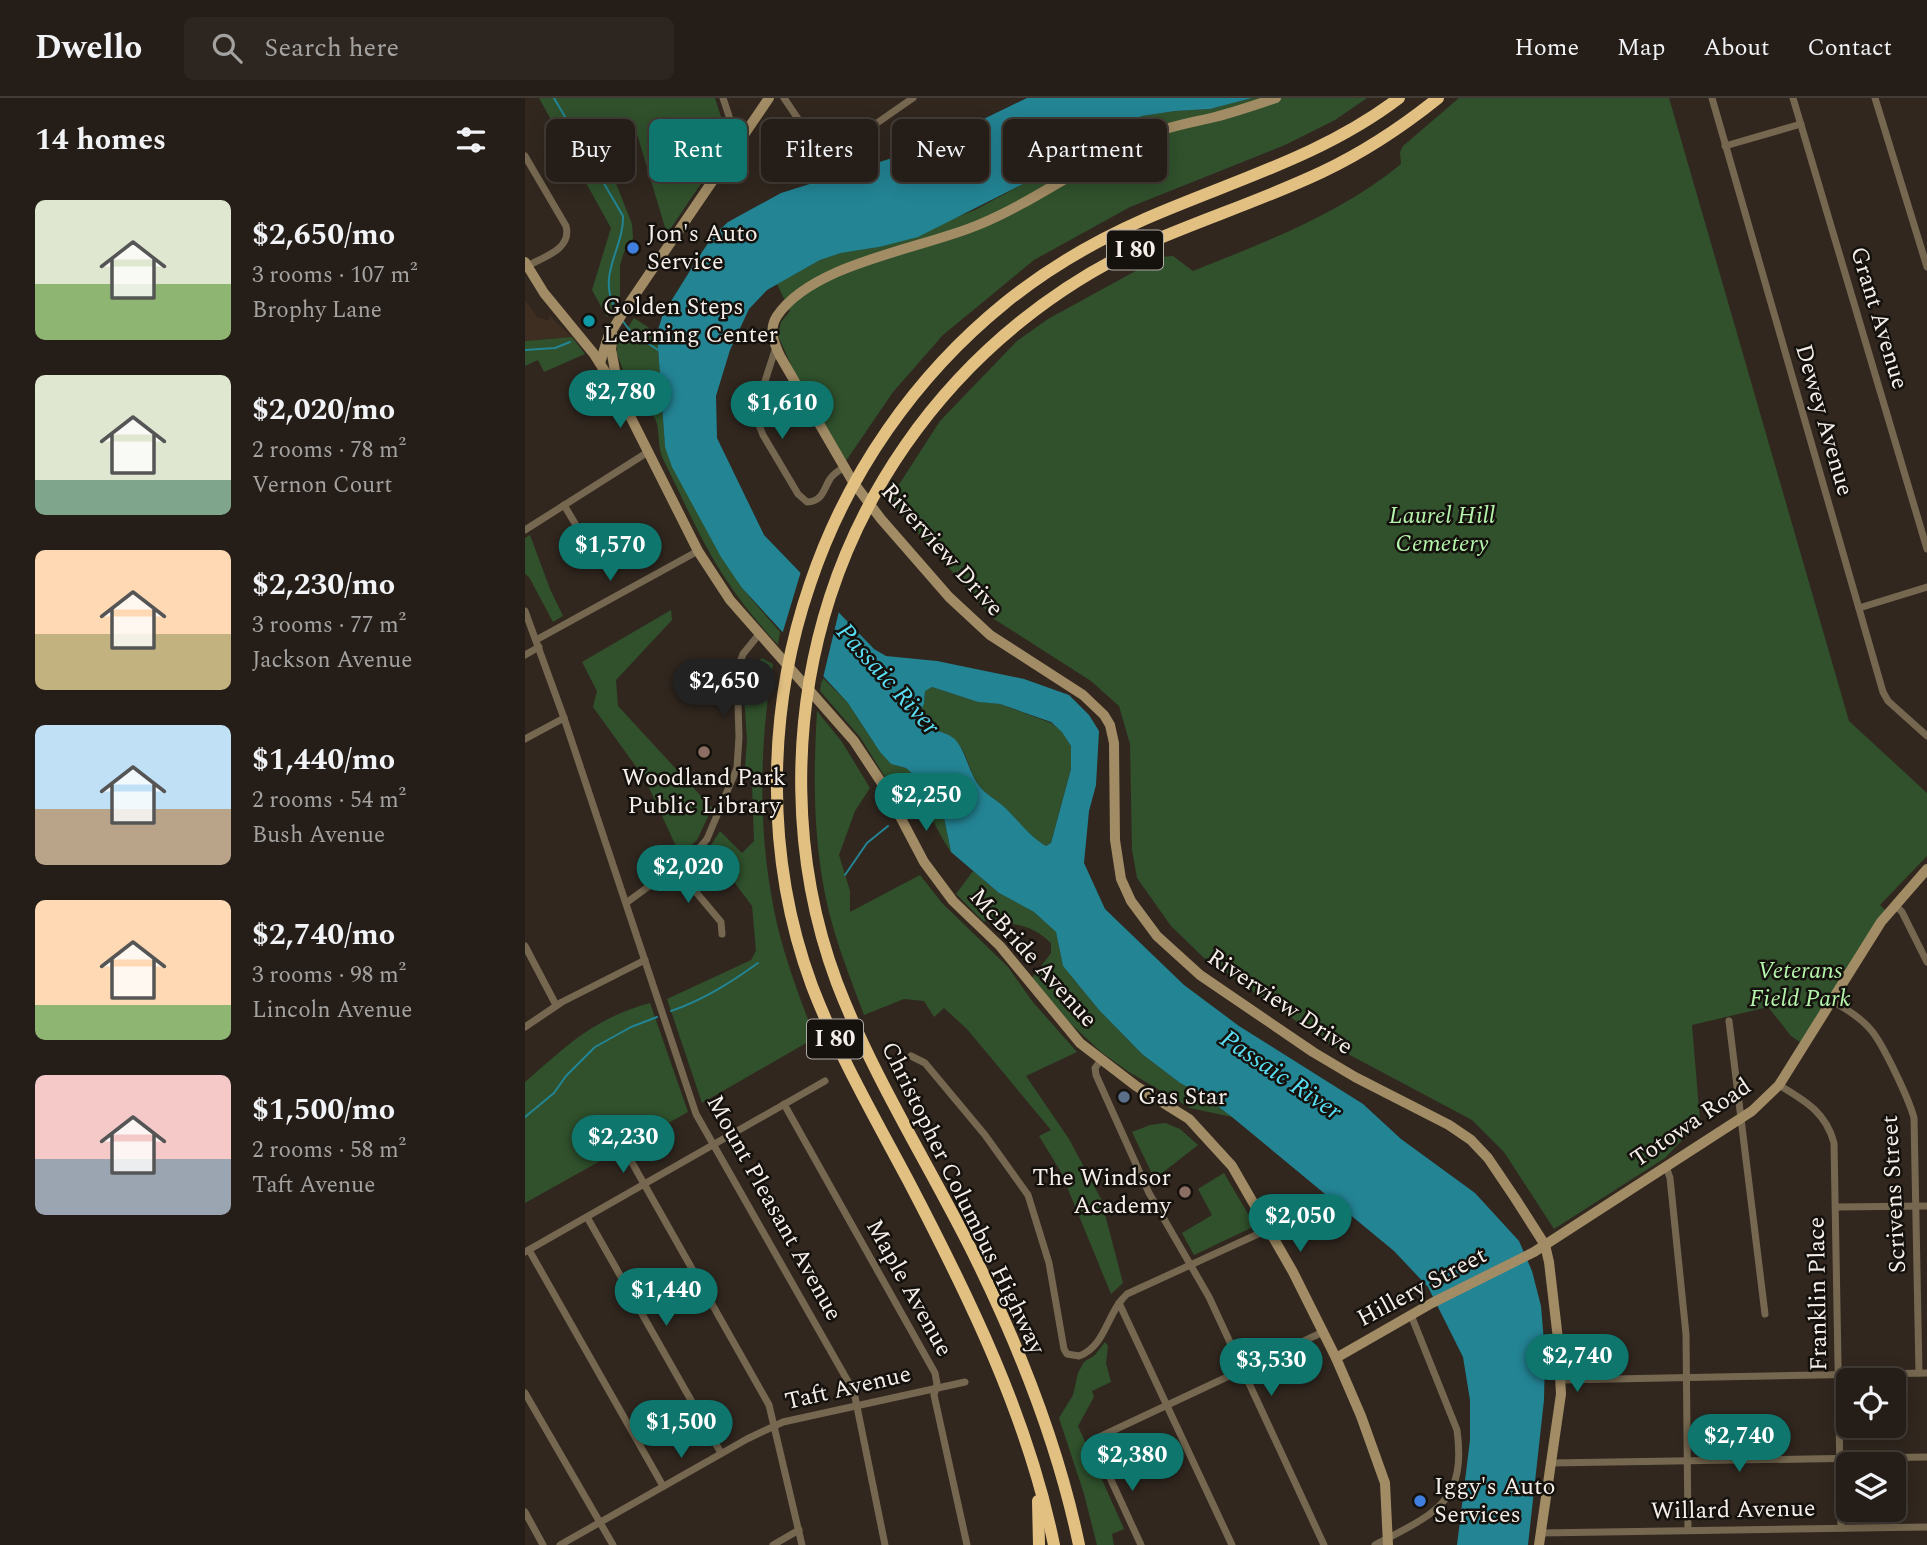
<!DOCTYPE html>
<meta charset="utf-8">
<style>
:root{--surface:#251d17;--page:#2d2620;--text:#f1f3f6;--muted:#a3a2a1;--line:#423b36;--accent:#0f766e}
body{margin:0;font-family:Spectral,serif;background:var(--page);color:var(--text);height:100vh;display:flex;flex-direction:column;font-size:26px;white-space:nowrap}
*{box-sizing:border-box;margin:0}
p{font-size:23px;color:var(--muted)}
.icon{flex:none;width:38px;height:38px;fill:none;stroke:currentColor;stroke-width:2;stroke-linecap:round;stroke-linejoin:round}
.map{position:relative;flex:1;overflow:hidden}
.details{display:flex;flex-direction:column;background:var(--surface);width:525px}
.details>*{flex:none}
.top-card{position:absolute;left:21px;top:21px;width:665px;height:63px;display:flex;gap:14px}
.controls{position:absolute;left:1311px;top:1270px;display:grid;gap:14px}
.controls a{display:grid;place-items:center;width:70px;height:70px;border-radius:10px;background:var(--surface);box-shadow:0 4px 18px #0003,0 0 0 2px var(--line);font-size:35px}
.price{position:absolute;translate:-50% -60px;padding:0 16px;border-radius:24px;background:var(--accent);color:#fff;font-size:23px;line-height:46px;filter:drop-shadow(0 2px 4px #0008)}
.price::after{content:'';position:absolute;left:50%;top:42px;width:21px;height:16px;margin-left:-10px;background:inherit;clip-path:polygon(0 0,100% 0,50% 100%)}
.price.on{background:#222;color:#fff}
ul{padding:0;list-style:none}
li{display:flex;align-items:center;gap:21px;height:175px;padding:0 35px}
li span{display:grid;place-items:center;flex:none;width:196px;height:140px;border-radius:10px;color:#555}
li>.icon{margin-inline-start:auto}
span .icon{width:84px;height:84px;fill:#fffc;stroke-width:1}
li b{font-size:30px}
h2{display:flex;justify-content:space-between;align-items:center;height:84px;padding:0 35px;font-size:30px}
.pill{padding:0 24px;border-radius:10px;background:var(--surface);box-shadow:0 4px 18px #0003,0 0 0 2px var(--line);font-size:24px;line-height:63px}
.pill.on{background:var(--accent);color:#fff}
header{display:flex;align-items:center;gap:42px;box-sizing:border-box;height:98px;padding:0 35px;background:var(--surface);border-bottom:2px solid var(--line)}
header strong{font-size:33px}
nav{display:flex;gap:38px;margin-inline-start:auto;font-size:24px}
.search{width:490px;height:63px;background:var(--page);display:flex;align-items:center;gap:18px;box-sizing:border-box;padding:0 24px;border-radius:10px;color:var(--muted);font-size:26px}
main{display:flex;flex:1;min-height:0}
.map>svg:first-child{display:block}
.built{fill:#3e2e22}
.green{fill:#30512c}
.water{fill:#238494;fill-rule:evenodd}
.pier{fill:#31271f}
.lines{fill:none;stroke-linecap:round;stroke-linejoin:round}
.stream{stroke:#238494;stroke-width:2}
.street{stroke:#766850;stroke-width:7}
.secondary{stroke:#a28c65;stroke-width:10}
.highway{stroke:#e2c082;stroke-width:12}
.shop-dot{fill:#3f7fe0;stroke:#15110d;stroke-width:2.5}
.culture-dot{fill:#0f9aa8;stroke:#15110d;stroke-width:2.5}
.education-dot{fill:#8d6e63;stroke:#15110d;stroke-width:2.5}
.service-dot{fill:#5c6f8a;stroke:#15110d;stroke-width:2.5}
.labels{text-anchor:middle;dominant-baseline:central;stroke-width:5;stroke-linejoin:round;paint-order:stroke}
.shield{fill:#15110d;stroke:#b2aca7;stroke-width:2}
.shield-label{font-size:23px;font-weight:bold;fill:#f5eee9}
.poi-label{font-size:24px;fill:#f5eee9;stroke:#15110d;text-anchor:start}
.street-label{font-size:24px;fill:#f5eee9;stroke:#15110d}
.park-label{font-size:24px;font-style:italic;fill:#b4f5ab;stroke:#15110d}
.water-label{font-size:26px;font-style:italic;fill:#58ddf3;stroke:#15110d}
</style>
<header>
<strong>Dwello</strong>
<div class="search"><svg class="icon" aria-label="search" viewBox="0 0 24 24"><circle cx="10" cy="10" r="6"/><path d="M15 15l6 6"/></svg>Search here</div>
<nav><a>Home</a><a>Map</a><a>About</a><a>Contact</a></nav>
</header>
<main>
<section class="details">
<h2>14 homes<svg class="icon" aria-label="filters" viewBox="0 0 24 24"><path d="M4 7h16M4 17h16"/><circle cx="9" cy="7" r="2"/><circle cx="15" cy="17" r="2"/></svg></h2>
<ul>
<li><span style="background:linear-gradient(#dfe7d0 60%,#8fb573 0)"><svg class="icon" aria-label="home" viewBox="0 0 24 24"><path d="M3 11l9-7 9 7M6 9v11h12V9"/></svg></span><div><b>$2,650/mo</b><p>3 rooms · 107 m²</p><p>Brophy Lane</p></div></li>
<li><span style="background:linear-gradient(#dfe7d0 75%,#7fa58c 0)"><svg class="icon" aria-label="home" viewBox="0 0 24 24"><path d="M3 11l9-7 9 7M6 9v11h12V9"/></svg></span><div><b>$2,020/mo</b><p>2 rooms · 78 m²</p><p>Vernon Court</p></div></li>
<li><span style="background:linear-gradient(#ffd9b3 60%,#c2b280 0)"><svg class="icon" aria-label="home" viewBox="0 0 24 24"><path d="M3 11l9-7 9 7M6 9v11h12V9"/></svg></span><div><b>$2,230/mo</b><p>3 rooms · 77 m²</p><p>Jackson Avenue</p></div></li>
<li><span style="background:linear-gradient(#bfe0f5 60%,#b9a48a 0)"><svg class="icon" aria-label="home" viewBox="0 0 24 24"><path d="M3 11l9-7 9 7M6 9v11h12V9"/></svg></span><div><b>$1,440/mo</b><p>2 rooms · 54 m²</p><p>Bush Avenue</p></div></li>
<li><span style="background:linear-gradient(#ffd9b3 75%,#8fb573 0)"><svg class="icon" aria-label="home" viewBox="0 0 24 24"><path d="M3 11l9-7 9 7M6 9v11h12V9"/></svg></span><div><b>$2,740/mo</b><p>3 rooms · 98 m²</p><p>Lincoln Avenue</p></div></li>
<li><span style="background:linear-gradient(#f6c9c9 60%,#9aa5b1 0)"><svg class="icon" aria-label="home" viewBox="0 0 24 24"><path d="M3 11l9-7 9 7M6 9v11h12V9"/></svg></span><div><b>$1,500/mo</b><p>2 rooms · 58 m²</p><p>Taft Avenue</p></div></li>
</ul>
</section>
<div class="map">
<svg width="1402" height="1447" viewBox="0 0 1402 1447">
<rect width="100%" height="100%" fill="#31271f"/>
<path class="built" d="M0,202L12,219L24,223V217L47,239L0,243Z"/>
<g class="green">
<path d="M14,0H190L204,44L142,136L112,36L95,50L85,70L107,126L108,141L99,154L95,167V199L82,219L67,192L86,130Z"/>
<path d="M727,0H842L810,22L760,47L605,109L509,162L418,237L368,294L321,363L268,271L253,238L256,224L265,213L252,186L295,162L316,155L354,149L450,112L500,85L561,44L617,18L650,13L685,11Z"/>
<path d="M934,0H1144L1324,623L1402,695V758L1355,807L1361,813L1278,946L1266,938L1243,909L1167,927L1175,1023L1140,1060L1029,1131L979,1054L947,1022L806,947L679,860L646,828L612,780L607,752L605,646L594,608L566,583L469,521L364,402L415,323L492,243L523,221L636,159L648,158L668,173C740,144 816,116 876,66L875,54L878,48Z"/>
<path d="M109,220L132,235L140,349L217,490L255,534L253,547C234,526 217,506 202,483C177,446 159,403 139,363C127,338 144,319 111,306L92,256V246Z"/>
<path d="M47,239L60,256L19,274L13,262L0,268V243Z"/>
<path d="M5,437L25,491L38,518L28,524L4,479L0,476V440Z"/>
<path d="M146,512L147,522L91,582L93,608L187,710L172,742L155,757L120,681L68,609L72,593L57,564Z"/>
<path d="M237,560L248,566C235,642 233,725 247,801C255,849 273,895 290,940L177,1005L142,901L226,862L231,853L227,808L184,750L195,733L217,755L229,743L227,687L220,669L222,642L219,598L225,570Z"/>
<path d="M297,579L323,605L355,654L366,666L381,670L402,689L412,693L419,700L418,715L426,754C412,735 403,703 380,692L370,695L335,639L295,593Z"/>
<path d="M407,589L453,604L475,606L526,625L537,633L546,648V671L526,745L521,748C503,738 492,721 477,707C470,701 461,696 455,689C444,676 443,653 429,641C418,631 405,636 394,617L399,606L400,592Z"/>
<path d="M292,613L317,644L345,690L330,713L314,757L325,793V814L395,777L417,805L483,869L507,903L552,954L501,978L544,1041L576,1101L598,1185L586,1196L536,1074L514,1038L526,1032L442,931L419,910L409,919L399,903L379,901L339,917C326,882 312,847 303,810C288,745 288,679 292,613Z"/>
<path d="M448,773L474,795L509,814L531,834L538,868L574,912L617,956L655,985L679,998L707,1019L665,1010L604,974L576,954L545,925L507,880L526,855V845C504,824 487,826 458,823L431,796Z"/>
<path d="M125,905L163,1014L0,1105V984C44,946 68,921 125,905Z"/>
<path d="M640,1025L655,1031L673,1047L632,1079L628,1078L607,1034L625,1027Z"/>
<path d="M699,1075L730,1128L669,1157L657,1135L687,1117L673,1091Z"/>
<path d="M580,1244L583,1248L581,1265L586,1284L567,1293L569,1299L553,1328L599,1431L587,1436L589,1447H572L559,1396L534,1320L548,1297L553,1275L559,1264L570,1257Z"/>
</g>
<path class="water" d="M502,0H727L685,11L650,13L617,18L591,29L561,44L500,85L393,139L354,149L316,155L295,162L242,192L224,211L205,252L191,298L192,340L239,437L349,551L361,558L412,563L499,581L544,597L564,617L574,633L571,687L564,713L559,765L580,811L659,887L714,928L838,1006L876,1041L950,1095L994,1143L1007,1173L1016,1208L1020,1256L1019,1302L1003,1447H932L945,1342V1302L938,1259L903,1189L869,1153L707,1019L679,998L655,985L617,956L574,912L538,868L531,834L509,814L474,795L426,754L418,715L419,700L412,693L402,689L381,670L366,666L355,654L323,605L217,490L196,459L147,369L140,349L132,235L138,216L173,160L188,138L203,124L256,95L399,50ZM407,589L453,604L475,606L526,624L537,634L546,648V671L526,745L521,748C503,738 492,720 477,707C470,701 461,696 455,689C445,677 442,658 433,645C424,631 405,637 394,617L399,606L400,593Z"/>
<path class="pier" d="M277,470L315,509L297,584L256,540Z"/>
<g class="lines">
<g class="stream">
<path d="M29,0L98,118C99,152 70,177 92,214"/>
<path d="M97,222L106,234L133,252"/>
<path d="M0,252L30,250L45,244"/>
<path d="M400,704L412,693"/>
<path d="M320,777L342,745L363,728"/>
<path d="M146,913C178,902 205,885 233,865"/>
<path d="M0,1019L29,995L41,978L70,949L106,929L132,919"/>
</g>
<g class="street">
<path d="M198,0L208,30L218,38"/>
<path d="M259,0L294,52L302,57L309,55L388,0"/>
<path d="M1187,0L1358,594L1363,603L1402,638"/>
<path d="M1268,0L1402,451"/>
<path d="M1350,0L1402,169"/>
<path d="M1200,48L1276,26"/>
<path d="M0,58L41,128C47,151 19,159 2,168"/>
<path d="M251,249L233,305L232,322L238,337L273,396L282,404C298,403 298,392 305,381C308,376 313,373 318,370"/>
<path d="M39,407L70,459"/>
<path d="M0,432L123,354"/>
<path d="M1334,510L1402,489"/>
<path d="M0,513L39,620L171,1016L329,1294L360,1447"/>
<path d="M11,542L173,453"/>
<path d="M0,557L14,549"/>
<path d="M0,641L39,620"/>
<path d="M150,769L196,824L197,836"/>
<path d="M101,805L172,753L182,741L212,670L214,639L212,573L218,556L235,535"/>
<path d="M1370,807L1377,814L1402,864"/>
<path d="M0,848L31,907"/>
<path d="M1307,903C1321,911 1335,919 1346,932C1358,946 1384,1001 1389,1020L1394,1275"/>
<path d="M1204,923L1240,1216"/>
<path d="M0,929L37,904L120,862"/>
<path d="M386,958L400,965L460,1037L503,1097L524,1165L539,1251L542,1256L554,1258C581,1248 582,1214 602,1196L744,1131"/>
<path d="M576,962L570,970L571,977L624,1095L684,1199L799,1447"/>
<path d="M1254,987C1279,1002 1301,1014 1309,1045L1316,1430"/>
<path d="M259,1006L410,1275L412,1286L409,1297L442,1447"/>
<path d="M101,1054L244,1307L277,1447"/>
<path d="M1141,1068L1145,1080L1161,1236L1163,1432"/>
<path d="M1311,1109L1402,1108"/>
<path d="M62,1119L196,1355"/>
<path d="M4,1152L138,1388"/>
<path d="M0,1154L300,983"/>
<path d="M594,1205L707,1447"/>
<path d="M1036,1282L1402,1275"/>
<path d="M0,1295L88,1447"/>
<path d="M1026,1365L1402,1359"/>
<path d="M0,1414L18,1447"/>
<path d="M1015,1435L1402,1429"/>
<path d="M35,1447L222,1341L258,1324L440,1284"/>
<path d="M248,1447L274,1432"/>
<path d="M616,1447L569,1345L570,1341L798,1234"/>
<path d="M850,1447C908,1416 942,1406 932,1332L886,1217"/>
</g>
<g class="secondary">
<path d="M751,0C730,7 710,14 690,19C665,25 640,29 618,39C561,64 511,103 453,127C396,151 288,165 252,218C243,232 249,245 255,258L328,384L356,421L424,499L465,537L558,597L579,617L585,627L589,645L590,742L596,781L606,803L632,838L675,877L788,954L830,979L924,1027L946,1042L963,1060L990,1100L1020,1147L1024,1164L1033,1241L1036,1296L1014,1447"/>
<path d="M0,164L19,195L69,256L94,296L173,453L205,502L329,643L360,690L399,764L428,803L475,848L555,945L611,988L664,1021L707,1068L768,1174L811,1260L836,1318L860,1385L863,1447"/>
<path d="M88,238L86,251L93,289"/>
<path d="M75,265L83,239L99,213L244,0"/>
<path d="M811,1260L907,1205L1009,1154L1227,1013L1254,987L1356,824L1402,771"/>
</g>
<g class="highway">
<path d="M513,1403L514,1447"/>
<path d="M529,1447C503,1319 444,1199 384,1084C350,1020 313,956 287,888C240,761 241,614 285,486C322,376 390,278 480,205C522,171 570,143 620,121C707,83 798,58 874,0"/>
<path d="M554,1447C533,1346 494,1248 448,1155C403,1065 348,979 312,885C266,762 265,623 305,499C340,391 407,295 495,224C536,191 580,164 628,143C684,119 742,100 797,74C839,54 877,29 913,0"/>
</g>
</g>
<g class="shop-dot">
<circle cx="108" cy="150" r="7"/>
<circle cx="895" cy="1403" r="7"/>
</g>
<circle class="culture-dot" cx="64" cy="223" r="7"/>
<g class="education-dot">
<circle cx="179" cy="654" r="7"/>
<circle cx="660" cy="1094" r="7"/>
</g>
<circle class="service-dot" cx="599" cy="999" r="7"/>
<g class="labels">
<g class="shield">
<rect x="582" y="132.5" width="56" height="39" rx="5"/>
<rect x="282" y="921.5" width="56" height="39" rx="5"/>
</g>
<g class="shield-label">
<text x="610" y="152">I 80</text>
<text x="310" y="941">I 80</text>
</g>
<g class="poi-label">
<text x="122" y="136">Jon's Auto<tspan x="122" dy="28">Service</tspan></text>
<text x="78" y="209">Golden Steps<tspan x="78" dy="28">Learning Center</tspan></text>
<text x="179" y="680" text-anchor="middle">Woodland Park<tspan x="179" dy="28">Public Library</tspan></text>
<text x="613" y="999">Gas Star</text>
<text x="646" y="1080" text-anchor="end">The Windsor<tspan x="646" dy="28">Academy</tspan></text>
<text x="909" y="1389">Iggy's Auto<tspan x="909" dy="28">Services</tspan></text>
</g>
<g class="street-label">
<text transform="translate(1354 220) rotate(73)">Grant Avenue</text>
<text transform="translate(1299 322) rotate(74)">Dewey Avenue</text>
<text transform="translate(417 452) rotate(48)">Riverview Drive</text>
<text transform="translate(508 860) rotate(48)">McBride Avenue</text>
<text transform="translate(755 904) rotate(34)">Riverview Drive</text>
<text transform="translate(1166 1025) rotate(-34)">Totowa Road</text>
<text transform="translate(1369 1096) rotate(-93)">Scrivens Street</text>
<text transform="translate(438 1100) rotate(64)">Christopher Columbus Highway</text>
<text transform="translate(249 1110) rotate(61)">Mount Pleasant Avenue</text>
<text transform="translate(897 1189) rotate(-28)">Hillery Street</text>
<text transform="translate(384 1190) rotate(61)">Maple Avenue</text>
<text transform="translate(1293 1196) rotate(-91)">Franklin Place</text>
<text transform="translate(323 1290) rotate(-13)">Taft Avenue</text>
<text transform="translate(1208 1412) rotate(-1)">Willard Avenue</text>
</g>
<g class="park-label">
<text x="917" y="418">Laurel Hill<tspan x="917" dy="28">Cemetery</tspan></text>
<text x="1275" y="873">Veterans<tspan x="1275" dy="28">Field Park</tspan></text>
</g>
<g class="water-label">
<text transform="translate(363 581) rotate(48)">Passaic River</text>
<text transform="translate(756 977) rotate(34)">Passaic River</text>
</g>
</g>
</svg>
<div class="controls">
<a><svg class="icon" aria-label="locate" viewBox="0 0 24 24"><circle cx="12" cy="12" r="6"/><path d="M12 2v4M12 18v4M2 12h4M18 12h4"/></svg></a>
<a><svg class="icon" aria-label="layers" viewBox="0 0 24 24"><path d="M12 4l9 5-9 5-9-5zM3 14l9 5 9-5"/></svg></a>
</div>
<b class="price" style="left:95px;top:332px">$2,780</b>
<b class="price" style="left:257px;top:343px">$1,610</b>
<b class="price" style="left:85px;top:485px">$1,570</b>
<b class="price on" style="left:199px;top:621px">$2,650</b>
<b class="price" style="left:401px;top:735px">$2,250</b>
<b class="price" style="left:163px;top:807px">$2,020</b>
<b class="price" style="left:98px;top:1077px">$2,230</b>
<b class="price" style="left:775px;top:1156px">$2,050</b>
<b class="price" style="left:141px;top:1230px">$1,440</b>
<b class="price" style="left:1052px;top:1296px">$2,740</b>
<b class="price" style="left:746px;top:1300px">$3,530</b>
<b class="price" style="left:156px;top:1362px">$1,500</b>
<b class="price" style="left:1214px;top:1376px">$2,740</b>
<b class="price" style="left:607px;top:1395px">$2,380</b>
<div class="top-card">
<a class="pill">Buy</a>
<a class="pill on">Rent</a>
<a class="pill">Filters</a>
<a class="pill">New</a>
<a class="pill">Apartment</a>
</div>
</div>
</main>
